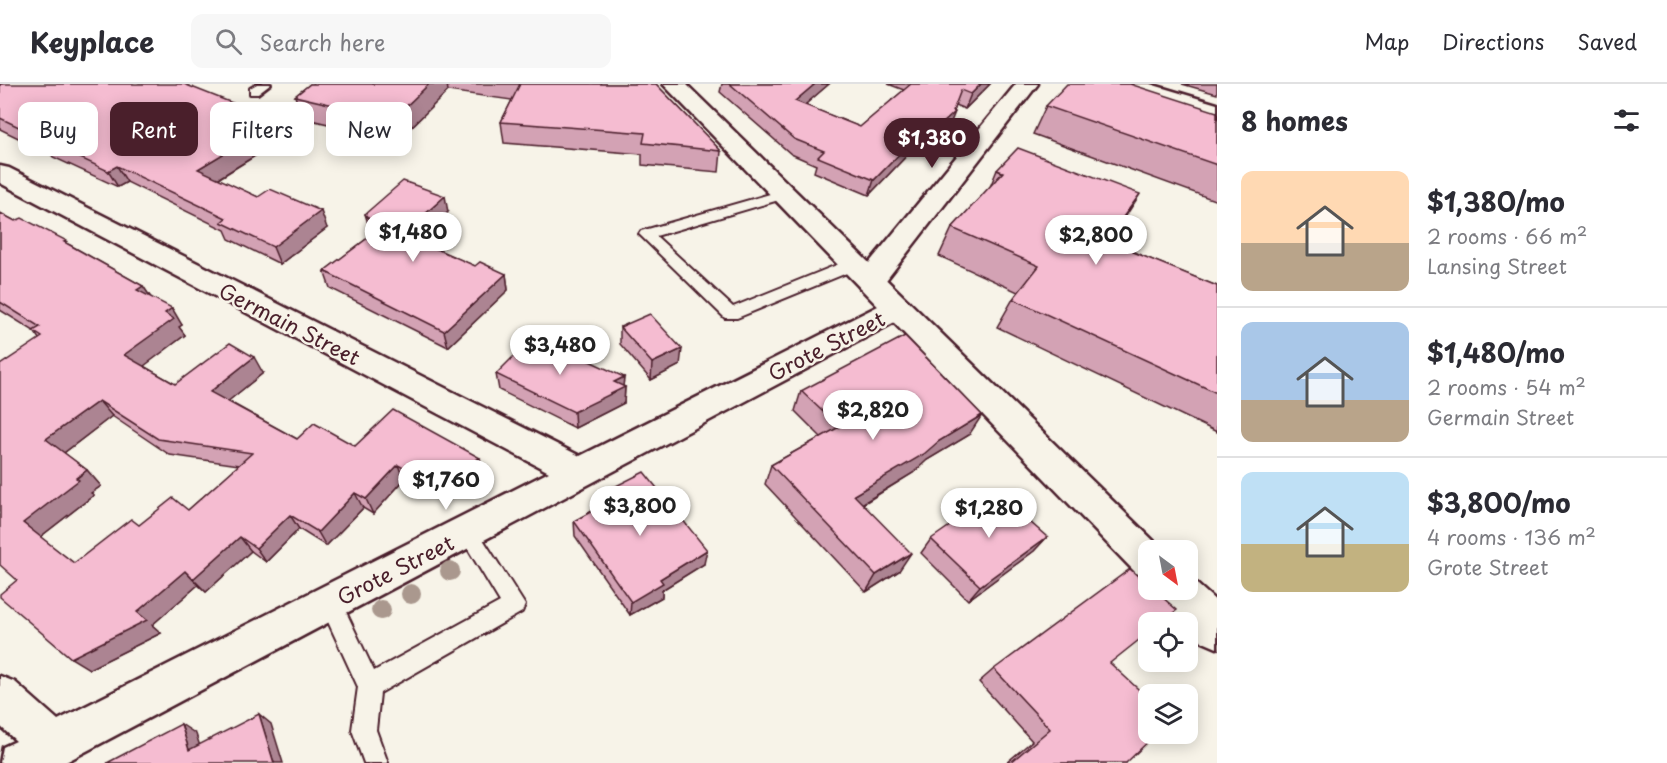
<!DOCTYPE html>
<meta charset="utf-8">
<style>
:root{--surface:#fff;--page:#f7f7f7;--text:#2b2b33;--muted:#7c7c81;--line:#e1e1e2;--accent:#4a1f2b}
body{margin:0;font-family:"Playpen Sans",sans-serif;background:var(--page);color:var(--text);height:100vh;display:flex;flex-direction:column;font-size:22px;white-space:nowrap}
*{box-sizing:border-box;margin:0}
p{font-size:20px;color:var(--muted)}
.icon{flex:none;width:33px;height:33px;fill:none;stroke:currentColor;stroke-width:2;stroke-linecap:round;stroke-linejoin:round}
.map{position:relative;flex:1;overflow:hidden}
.drawer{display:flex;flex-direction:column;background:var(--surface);width:450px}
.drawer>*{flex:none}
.guide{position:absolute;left:18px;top:18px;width:570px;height:54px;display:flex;gap:12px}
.needle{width:39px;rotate:148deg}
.controls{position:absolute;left:1138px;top:456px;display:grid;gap:12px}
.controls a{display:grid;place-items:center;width:60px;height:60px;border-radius:12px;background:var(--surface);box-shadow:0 3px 15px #0003;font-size:30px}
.price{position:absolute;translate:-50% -51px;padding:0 14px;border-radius:21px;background:#fff;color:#222;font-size:20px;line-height:39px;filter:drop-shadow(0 2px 3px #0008)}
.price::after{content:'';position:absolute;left:50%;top:36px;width:18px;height:14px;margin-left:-9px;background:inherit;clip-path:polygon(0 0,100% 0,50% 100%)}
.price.active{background:var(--accent);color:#fff}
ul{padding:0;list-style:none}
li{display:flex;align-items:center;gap:18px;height:150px;padding:0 24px}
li+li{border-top:2px solid var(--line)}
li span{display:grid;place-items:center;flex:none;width:168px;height:120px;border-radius:12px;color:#555}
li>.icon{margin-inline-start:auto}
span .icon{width:72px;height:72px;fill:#fffc;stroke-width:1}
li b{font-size:26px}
h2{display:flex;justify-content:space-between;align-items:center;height:72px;padding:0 24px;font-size:26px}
.pill{padding:0 21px;border-radius:12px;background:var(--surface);box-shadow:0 3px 15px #0003;font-size:21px;line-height:54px}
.pill.active{background:var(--accent);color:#fff}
header{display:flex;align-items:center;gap:36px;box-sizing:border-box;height:84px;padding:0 30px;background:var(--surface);border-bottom:2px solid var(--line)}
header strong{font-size:28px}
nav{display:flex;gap:33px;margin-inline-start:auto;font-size:21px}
.search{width:420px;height:54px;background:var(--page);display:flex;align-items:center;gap:15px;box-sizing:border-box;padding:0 21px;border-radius:12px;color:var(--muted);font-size:22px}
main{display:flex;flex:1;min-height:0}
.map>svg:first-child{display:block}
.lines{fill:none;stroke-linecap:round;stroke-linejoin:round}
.lane-casing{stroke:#4a1f2b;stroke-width:4}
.street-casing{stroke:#4a1f2b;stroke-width:5}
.secondary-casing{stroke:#4a1f2b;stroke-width:5}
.lane{fill:#f7f3e8;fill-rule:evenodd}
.street{fill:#f7f3e8;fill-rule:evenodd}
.secondary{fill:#f7f3e8;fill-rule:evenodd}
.tree{fill:#aa988e}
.wall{fill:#d3a2b4;stroke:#4a1f2b;stroke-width:1.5;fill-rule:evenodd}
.shaded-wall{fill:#ac8492;stroke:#4a1f2b;stroke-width:1.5}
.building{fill:#f5bcd1;stroke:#4a1f2b;stroke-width:1.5;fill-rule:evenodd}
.labels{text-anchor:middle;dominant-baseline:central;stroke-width:5;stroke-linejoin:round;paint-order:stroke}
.street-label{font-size:21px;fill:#4a1f2b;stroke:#f7f3e8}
</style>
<header>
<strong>Keyplace</strong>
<div class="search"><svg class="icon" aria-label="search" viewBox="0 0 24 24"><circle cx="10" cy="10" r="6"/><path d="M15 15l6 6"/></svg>Search here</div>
<nav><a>Map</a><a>Directions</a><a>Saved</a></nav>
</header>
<main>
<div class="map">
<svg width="1217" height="679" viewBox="0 0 1217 679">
<rect width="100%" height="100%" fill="#f7f3e8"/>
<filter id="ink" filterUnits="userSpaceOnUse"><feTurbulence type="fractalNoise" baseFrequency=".0167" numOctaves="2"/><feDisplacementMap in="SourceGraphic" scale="12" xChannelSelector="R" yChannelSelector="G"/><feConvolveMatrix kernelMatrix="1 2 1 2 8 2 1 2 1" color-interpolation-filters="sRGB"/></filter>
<g filter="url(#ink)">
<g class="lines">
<defs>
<g id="lane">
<path d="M257,0H271L258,10H250V4Z"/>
<path d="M784,106L789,107L791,110L789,113L656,152L733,223L849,176L854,175L862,180L859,184L737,234H725L639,150L641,147Z"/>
<path d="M467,438L474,441L525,521L522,528L380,609L376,646L388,679H364L352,646L358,603L319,518L322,511L330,508L338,511L374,587L500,518L457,447L460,441Z"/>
</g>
<g id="street">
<path d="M1016,0H1038L880,204L870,206L860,204L856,197L860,190Z"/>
<path d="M1116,0H1150L1217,20V34L1119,5Z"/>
<path d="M0,82L9,84L580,372L888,217L898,214L908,217L913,224L908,231L64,679H0L3,663L16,657L0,642V592L15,598L58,636L549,388L0,99Z"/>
</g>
<g id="secondary">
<path d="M663,0H686L1162,465L1149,466V494L1136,489Z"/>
<path d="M1188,492L1217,518V564L1203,558L1188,544V538H1183L1163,519L1158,506H1188Z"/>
</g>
</defs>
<use href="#lane" class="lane-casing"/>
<use href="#street" class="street-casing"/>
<use href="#secondary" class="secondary-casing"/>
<use href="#lane" class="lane"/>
<use href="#street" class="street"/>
<use href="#secondary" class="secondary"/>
</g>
<g class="tree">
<circle cx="450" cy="487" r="10"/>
<circle cx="411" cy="510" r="10"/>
<circle cx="381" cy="526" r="10"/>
</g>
<g class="wall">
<path d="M0,0L284,54L218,95L327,144L280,180L229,155L225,146L127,98L118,103L53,73L51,70L0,45Z"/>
<path d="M310,0H656L721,67L719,88L642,81V70L504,59L501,38L512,16L448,7L398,56L302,34L295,12Z"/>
<path d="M722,0H829L804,21L860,43L904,6L888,0H990L965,25L955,21L949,43L922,69L913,65L869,111L814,88L816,81L791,70L720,8Z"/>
<path d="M1182,0H1217V10Z"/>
<path d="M1046,22L1217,28V117L1033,50Z"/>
<path d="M997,86L1120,141L1133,168L1217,202V348L997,243L1013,215L1018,208L939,172L952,144L990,103Z"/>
<path d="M448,128L417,157L475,182L506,190L508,206L448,263L330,204L324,187L373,150L370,146L365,130Z"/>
<path d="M0,129L15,137L70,161L143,202L150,213L182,241L179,243L185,251L143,282L175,300L263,289L228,317L297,355L355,362L484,389L436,414L404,396L373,430L363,424L326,462L299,445L266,478L251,467L206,508L198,501L152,541L161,549L89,585L17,496L39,255L34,247L0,226ZM112,332L170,371L239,381L188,426L139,441L74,479L40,453L94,411L91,409L101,402L87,386L64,369Z"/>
<path d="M620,243L680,281L651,296L620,260Z"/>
<path d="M549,267L624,293L623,302L625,303L624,319L575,344L499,306L496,290Z"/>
<path d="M801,307L969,351L927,376L913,389L863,420L899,487L866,508L765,400L771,381L821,353L795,327Z"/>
<path d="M614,403L704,480L662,506V513L630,531L575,452L574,437L614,415Z"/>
<path d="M1047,453L1034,467L968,516L921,469L931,455Z"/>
<path d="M1110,579L1126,679H1006L1032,657L979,598L994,585Z"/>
</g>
<g class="shaded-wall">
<path d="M429,0H447L448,7L398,56L393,35Z"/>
<path d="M815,0H829L792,32L795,17Z"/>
<path d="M981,0H990L965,25L971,10Z"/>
<path d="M955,28L949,43L922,69L928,53Z"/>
<path d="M278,37L284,54L206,102L198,85Z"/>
<path d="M919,50L913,65L869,111L874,96Z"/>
<path d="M117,82L127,98L118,103L108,87Z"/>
<path d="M1140,110L1122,138L1100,168L1118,140Z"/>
<path d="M445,112L448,128L407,167L403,150Z"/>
<path d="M321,127L327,144L280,180L273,163Z"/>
<path d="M506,190L508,206L448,263L444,247Z"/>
<path d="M143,202L154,218L137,206Z"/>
<path d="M172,224L182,241L179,243L185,251L136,288L124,271L165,229Z"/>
<path d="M682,265L680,281L651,296L652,279Z"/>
<path d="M254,273L263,289L221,323L210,308Z"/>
<path d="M624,293L623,303H625L624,319L575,344L574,328L614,298Z"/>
<path d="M99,317L112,332L61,371L46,355Z"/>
<path d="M982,331L969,351L927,376L913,389L845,430L854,411L939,357Z"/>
<path d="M480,374L484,389L436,414L431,399Z"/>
<path d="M398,381L404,396L373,430L366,415Z"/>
<path d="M87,386L101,402L91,409L94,411L40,453L23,439Z"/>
<path d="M355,409L363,424L326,462L318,448Z"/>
<path d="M290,431L299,445L266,478L256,464Z"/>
<path d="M240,453L251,467L206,508L193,495Z"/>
<path d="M1047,453L1034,467L968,516L980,502Z"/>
<path d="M707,466L704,480L662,506V513L630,531L631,518L660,495Z"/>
<path d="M911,469L899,487L866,508L876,491Z"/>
<path d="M185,487L198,501L152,541L161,549L89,585L71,574L137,528Z"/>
<path d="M259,630L271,640L283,679H274Z"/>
<path d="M181,640L196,650L204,675L189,666Z"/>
</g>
<g class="building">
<path d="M0,0H184L278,37L198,85L258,113L270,105L321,127L273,163L221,138L226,134L117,82L108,87L42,56L44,55L0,34Z"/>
<path d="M310,0H429L393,35L295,12Z"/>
<path d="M520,0H656L721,67L643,59L645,49L501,38Z"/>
<path d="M730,0H815L795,17L860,43L911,0H981L971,10L961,6L953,27L955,28L928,53L919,50L874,96L818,73L824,67L794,55Z"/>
<path d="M1067,0H1130L1217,28V81L1046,22Z"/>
<path d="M1018,64L1140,110L1118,140L1145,151L1133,168L1217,202V309L1013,215L1039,182L952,144L1003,88L997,86Z"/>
<path d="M403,97L445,112L403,150L475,182L480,178L506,190L444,247L324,187L378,146L365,130Z"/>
<path d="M0,129L15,137L22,134L67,157L64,158L143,202L137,206L172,224L165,229L174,235L124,271L175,300L230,259L254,273L210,308L297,355L314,339L355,362L393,326L480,374L431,399L398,381L366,415L355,409L318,448L290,431L256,464L240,453L193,495L185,487L137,528L147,536L71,574L0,513V510L17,496L0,481V281L42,253L33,247L40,243L0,218ZM99,317L158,355L252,369L188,426L173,414L139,441L131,435L74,479L23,439L79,396L76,394L87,386L46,355Z"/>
<path d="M650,230L682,265L652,279L620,243Z"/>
<path d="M905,252L982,331L939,357L924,370L854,411L911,469L876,491L771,381L839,343L801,307Z"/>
<path d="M528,258L549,267L555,261L624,293L614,298L625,303L574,328L496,290Z"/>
<path d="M644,388L707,466L660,495L663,499L631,518L574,437L620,412L614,403Z"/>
<path d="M997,409L1047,453L980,502L931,455Z"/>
<path d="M1130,485L1149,502V506H1154L1177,526L1161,538H1149V548L1110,579L1149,615V650H1156L1126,679H1010L1050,645L994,585Z"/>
<path d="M259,630L274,679H107L181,640L189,666Z"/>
</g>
</g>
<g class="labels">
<g class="street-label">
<text transform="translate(290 239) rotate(27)">Germain Street</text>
<text transform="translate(826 261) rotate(-27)">Grote Street</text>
<text transform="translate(395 485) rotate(-27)">Grote Street</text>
</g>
</g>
</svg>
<div class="controls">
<a><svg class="needle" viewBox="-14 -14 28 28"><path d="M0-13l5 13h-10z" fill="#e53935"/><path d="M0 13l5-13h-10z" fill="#7c7c81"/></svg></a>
<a><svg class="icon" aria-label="locate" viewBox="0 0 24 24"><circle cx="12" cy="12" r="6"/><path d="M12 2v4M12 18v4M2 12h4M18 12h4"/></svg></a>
<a><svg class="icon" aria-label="layers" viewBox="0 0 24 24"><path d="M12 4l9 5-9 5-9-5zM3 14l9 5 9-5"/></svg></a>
</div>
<b class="price active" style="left:932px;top:85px">$1,380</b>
<b class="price" style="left:413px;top:179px">$1,480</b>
<b class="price" style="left:1096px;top:182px">$2,800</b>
<b class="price" style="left:560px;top:292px">$3,480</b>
<b class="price" style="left:873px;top:357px">$2,820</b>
<b class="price" style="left:446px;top:427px">$1,760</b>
<b class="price" style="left:640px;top:453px">$3,800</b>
<b class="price" style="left:989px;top:455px">$1,280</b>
<div class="guide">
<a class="pill">Buy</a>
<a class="pill active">Rent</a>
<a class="pill">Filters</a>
<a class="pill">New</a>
</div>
</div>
<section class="drawer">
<h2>8 homes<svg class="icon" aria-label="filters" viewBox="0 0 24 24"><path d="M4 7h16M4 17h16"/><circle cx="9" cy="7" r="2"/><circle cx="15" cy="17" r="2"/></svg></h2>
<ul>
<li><span style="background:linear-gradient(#ffd9b3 60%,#b9a48a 0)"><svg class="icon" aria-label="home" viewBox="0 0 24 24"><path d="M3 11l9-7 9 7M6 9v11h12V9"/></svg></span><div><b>$1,380/mo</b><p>2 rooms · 66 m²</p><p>Lansing Street</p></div></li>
<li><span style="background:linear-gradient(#a9c7e8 65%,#b9a48a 0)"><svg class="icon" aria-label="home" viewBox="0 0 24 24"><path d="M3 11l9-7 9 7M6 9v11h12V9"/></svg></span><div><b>$1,480/mo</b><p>2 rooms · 54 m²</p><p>Germain Street</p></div></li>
<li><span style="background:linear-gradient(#bfe0f5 60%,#c2b280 0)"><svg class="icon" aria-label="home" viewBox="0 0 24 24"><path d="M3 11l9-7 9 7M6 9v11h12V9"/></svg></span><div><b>$3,800/mo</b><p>4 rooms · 136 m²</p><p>Grote Street</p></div></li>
</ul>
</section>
</main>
